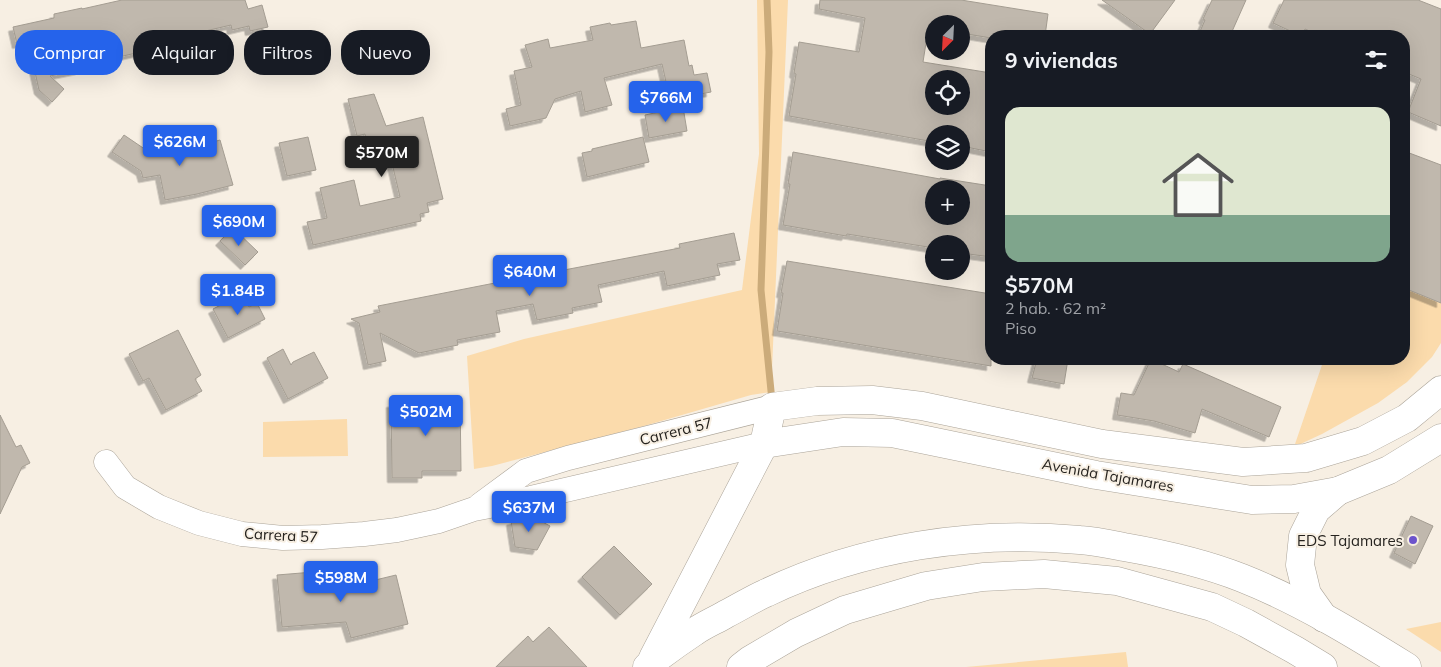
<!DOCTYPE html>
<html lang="es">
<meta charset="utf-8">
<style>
:root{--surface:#171b24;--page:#20242c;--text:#f1f3f6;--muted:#9ea1a6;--line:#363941;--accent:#2563eb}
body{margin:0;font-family:Mulish,sans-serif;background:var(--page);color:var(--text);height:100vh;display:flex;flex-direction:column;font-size:19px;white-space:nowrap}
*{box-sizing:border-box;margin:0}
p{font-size:16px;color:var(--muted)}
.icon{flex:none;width:28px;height:28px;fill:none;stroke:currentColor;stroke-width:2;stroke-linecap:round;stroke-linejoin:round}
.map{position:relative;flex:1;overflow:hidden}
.side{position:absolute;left:985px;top:30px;width:425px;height:335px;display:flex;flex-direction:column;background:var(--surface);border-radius:20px;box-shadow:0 5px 20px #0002}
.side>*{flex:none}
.top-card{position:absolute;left:15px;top:30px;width:475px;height:45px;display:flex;gap:10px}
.needle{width:32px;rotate:204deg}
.fabs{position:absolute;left:925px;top:15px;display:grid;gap:10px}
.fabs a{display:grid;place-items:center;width:45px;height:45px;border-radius:50%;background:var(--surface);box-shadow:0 5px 20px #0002;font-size:25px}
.price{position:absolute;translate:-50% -42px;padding:0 11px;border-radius:5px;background:var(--accent);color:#fff;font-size:16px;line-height:32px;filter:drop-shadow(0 1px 2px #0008)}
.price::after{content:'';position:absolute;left:50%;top:30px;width:15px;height:11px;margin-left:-8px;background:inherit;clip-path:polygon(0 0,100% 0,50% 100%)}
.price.on{background:#222;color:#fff}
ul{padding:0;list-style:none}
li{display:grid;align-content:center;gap:10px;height:265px;padding:0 20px}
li+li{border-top:1px solid var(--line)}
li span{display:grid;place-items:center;height:155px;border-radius:15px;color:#555}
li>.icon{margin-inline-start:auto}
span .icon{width:90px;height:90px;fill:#fffc;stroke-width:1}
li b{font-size:21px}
h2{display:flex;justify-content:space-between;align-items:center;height:60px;padding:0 20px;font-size:21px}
.pill{padding:0 18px;border-radius:20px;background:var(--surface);box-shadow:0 5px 20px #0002;font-size:18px;line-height:45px}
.pill.on{background:var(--accent);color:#fff}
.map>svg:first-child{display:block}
.green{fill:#fbdbac}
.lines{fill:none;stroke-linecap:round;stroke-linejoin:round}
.stream{stroke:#cbab7a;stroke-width:7}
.building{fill:#c0b8ad;stroke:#a49d92;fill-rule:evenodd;filter:url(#shadow)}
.street-casing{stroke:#aba499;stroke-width:25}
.secondary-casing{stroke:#aba499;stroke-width:29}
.highway-casing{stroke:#aba499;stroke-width:29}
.street{stroke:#fff;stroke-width:24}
.secondary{stroke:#fff;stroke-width:28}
.highway{stroke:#fff;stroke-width:28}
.poi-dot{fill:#6c53cc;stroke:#f7efe3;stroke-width:2}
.labels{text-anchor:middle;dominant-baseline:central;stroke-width:4;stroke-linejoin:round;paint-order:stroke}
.street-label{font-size:15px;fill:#26231f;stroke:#f7efe3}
.poi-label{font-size:15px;fill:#26231f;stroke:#f7efe3;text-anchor:end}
</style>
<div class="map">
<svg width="1441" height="667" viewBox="0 0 1441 667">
<defs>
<filter id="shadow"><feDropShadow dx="-4.5" dy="4.5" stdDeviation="0" flood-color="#0004"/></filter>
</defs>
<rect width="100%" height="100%" fill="#f7efe3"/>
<g class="green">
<path d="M757,0H788L771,392L751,395L644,426L492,466L474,469L467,356L524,339L742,290L759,154Z"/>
<path d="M1404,288L1441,303V343L1432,357L1407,382L1378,403L1322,434L1294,447L1324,359H1404Z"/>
<path d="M347,419L348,456L263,457V422Z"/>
<path d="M1441,622V652L1406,629Z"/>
<path d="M1126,652L1128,667H966Z"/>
</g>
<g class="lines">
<path class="stream" d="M767,0L769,52L761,290L772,401"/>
</g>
<g class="building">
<path d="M122,0H245L248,9L262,5L268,27L250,31L249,26L232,30L231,25L197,33L198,39L79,66L80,70L50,76L64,89L52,102L39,90L28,41L17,44L13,27L54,18V14L82,8V9Z"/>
<path d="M820,0H961L1048,14L1045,36H991V38L961,33V24H929L923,62L991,73V152L961,146V134H934V142L789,116L796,74L794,73L799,42L859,52L865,18L819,9ZM934,79H961V106H934Z"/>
<path d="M1102,0H1175L1150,34Z"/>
<path d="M1212,0H1246L1230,36H1198L1205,20L1203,19Z"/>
<path d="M1284,0H1418L1441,9V126L1408,112L1421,79L1404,72V36H1321L1305,29L1301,36L1273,23Z"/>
<path d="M636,21L641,48L684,40L689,66L692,65L694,75L707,73L711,92L670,100L662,64L604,78L612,105L585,112L581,91L555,99L546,118L510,126L506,109L521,105L514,71L532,67L525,45L548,39L550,48L593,40L590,27L610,23L611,25Z"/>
<path d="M374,94L386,126L423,117L443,199L427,203L429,212L420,214L421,221L313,245L307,222L327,218L320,188L354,180L360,206L400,197L390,155L371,160L365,134L357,136L348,99Z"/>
<path d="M683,107L687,131L649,138L645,115Z"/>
<path d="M124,135L152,154L184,148V150L220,140L233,185L197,194L165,200L160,175L143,178L141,171L112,152Z"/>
<path d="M308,137L316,170L287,176L279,143Z"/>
<path d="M643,137L649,162L587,177L582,153L592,151V149Z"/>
<path d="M1404,151L1441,165V303L1404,288Z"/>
<path d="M793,152L940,179V178L991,186V257L961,253V244H934V248L847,234L846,236L783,225L790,184H788ZM934,189H961V216H934Z"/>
<path d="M233,228L258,252L245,265L220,241Z"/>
<path d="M734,233L740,260L717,264L720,275L667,286L664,271L598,285L602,302L572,308L573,313L537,320L533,304L496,311L500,332L457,340L458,345L419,353L380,333L386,361L368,365L359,323L351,319L380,312L378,306L505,281L504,279L564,267V270L680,248L679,244Z"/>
<path d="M787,261L991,294V366L777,331L783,293H781Z"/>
<path d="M242,294L249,307L257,303L265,319L228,338L213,309Z"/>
<path d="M178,330L201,375L195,379L202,391L166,410L149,378L143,381L129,354Z"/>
<path d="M283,349L291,365L293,362L314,352L328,378L288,399L267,358Z"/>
<path d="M1037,359H1068L1064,384L1032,378Z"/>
<path d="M1151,359L1179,372L1183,364L1281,407L1269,437L1202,409L1195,433L1154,421L1117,415L1121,393L1134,395Z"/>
<path d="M431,397H460L461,471H422V478H392L391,403H431Z"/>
<path d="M0,415L16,447L21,445L30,463L22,467L0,514Z"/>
<path d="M1411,516L1433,526L1415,564L1394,553Z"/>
<path d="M524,517L535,518L550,526L537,550L515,547L511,521Z"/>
<path d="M614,546L652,584L620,615L582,577Z"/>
<path d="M338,570L330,591L396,575L408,624L351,638L346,622L282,627L277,575Z"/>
<path d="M549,627L587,667H496L528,636L533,642Z"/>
</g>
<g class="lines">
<defs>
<g id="street">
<path d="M106,462L125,487L159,507L199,523L242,534L283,538L322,537L364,534L397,530L439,521L474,509L531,498L764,444"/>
<path d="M480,505L526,471L568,458L772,407"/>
</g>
<path id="secondary" d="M1441,390L1407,418L1363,441L1306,458L1243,462L1102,444L922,406L872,400L817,401L772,407L764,444L843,432L892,433L1096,475L1252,500L1294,499L1338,491L1389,470L1441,438"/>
<g id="highway">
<path d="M1324,618L1307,594L1300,565L1303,536L1316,510L1338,491"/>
<path d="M653,658L764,444"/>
<path d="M647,667L651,663C665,652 679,642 694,632C704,625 716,620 726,614C740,607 752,599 766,593C862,547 974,530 1080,540C1095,541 1109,544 1124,547C1164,554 1204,563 1242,578C1300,601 1354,634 1407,667"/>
<path d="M741,667L750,660L796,633L845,610L926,586L983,577L1044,574L1117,581L1212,607L1246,623L1295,650L1323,667"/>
</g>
</defs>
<use href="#street" class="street-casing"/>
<use href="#secondary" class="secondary-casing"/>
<use href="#highway" class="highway-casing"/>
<use href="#street" class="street"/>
<use href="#secondary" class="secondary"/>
<use href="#highway" class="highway"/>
</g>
<circle class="poi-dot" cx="1413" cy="540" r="5"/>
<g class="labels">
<g class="street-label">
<text transform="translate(676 431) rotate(-14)">Carrera 57</text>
<text transform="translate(1108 475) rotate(10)">Avenida Tajamares</text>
<text transform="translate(281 535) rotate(3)">Carrera 57</text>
</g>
<g class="poi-label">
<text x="1403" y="540">EDS Tajamares</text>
</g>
</g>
</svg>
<div class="fabs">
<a><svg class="needle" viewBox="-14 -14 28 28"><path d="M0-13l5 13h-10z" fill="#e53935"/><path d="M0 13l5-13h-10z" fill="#9ea1a6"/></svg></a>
<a><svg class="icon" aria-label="locate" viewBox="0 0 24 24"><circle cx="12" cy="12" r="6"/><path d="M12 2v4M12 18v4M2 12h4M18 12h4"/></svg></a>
<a><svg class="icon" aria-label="layers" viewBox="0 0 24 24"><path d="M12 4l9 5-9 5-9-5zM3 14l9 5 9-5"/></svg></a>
<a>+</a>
<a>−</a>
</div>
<b class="price" style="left:666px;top:123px">$766M</b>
<b class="price" style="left:180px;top:167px">$626M</b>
<b class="price on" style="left:382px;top:178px">$570M</b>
<b class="price" style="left:239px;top:247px">$690M</b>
<b class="price" style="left:530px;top:297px">$640M</b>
<b class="price" style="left:238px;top:316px">$1.84B</b>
<b class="price" style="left:426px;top:437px">$502M</b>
<b class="price" style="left:529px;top:533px">$637M</b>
<b class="price" style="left:341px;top:603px">$598M</b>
<div class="top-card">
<a class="pill on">Comprar</a>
<a class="pill">Alquilar</a>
<a class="pill">Filtros</a>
<a class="pill">Nuevo</a>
</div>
<section class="side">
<h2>9 viviendas<svg class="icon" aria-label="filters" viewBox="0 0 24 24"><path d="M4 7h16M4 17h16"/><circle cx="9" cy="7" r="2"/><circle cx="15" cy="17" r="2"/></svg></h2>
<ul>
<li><span style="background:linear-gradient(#dfe7d0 70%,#7fa58c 0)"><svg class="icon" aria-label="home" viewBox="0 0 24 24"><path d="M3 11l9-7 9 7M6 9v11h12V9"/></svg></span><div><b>$570M</b><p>2 hab. · 62 m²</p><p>Piso</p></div></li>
</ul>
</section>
</div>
